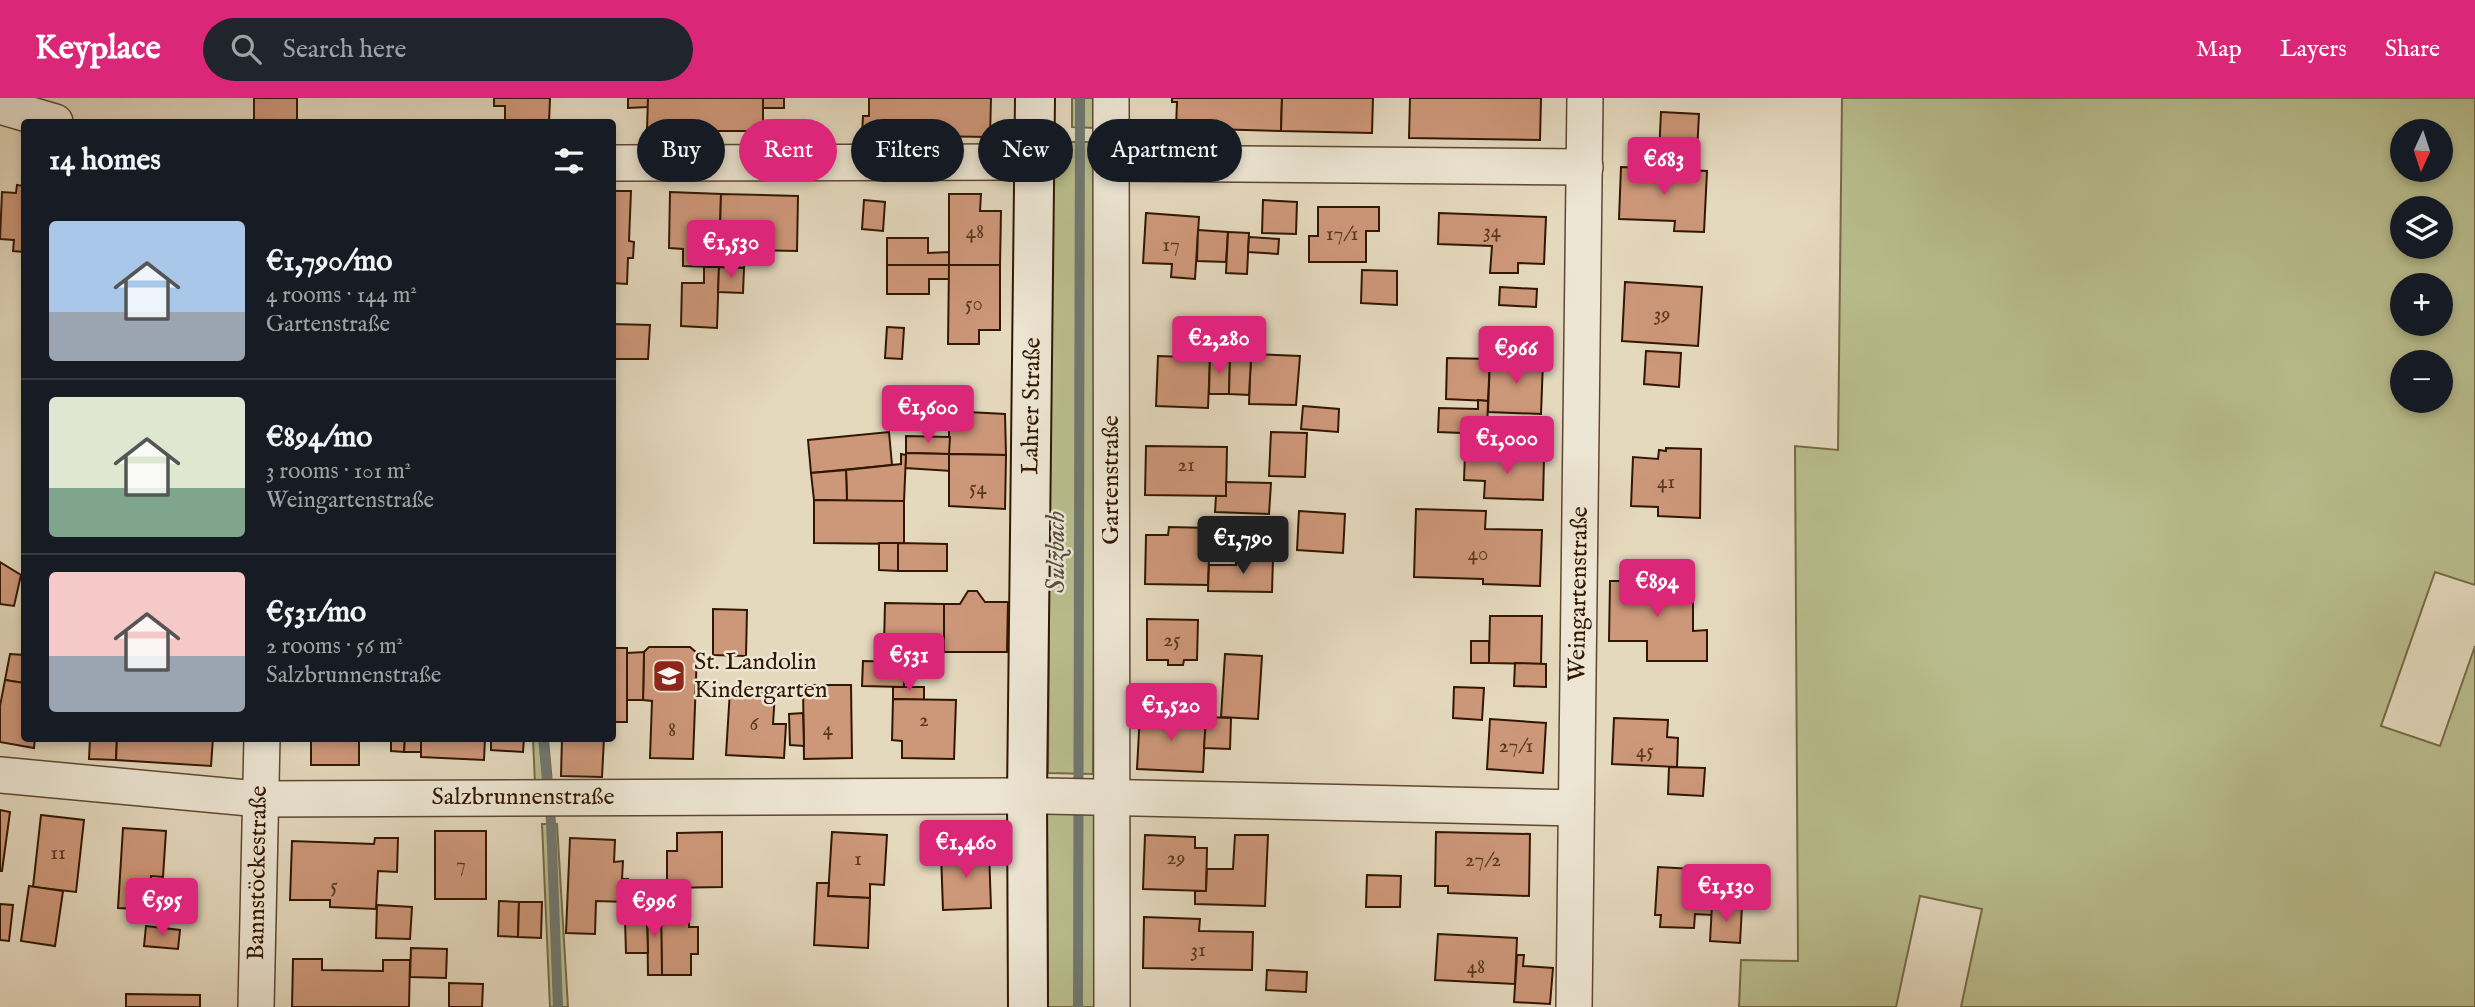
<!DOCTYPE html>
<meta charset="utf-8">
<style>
:root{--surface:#171b24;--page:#20242c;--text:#f1f3f6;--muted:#9ea1a6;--line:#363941;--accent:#db2777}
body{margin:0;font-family:"IM FELL English",serif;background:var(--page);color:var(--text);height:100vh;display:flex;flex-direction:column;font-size:26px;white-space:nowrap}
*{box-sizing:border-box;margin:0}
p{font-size:23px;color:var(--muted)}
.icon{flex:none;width:38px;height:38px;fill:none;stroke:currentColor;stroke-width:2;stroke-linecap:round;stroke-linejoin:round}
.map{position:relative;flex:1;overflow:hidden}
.panel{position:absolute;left:21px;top:21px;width:595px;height:623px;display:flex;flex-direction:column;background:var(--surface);border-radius:7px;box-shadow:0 4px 10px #0003}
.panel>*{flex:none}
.hud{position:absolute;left:637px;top:21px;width:665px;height:63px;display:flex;gap:14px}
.needle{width:46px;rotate:183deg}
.fabs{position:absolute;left:2390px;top:21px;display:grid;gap:14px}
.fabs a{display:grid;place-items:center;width:63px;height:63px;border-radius:50%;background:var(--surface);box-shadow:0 4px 10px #0003;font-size:35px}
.price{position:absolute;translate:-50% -60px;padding:0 16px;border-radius:7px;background:var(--accent);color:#fff;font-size:23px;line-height:46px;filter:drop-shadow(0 2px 4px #0008)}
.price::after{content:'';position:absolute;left:50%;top:42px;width:21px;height:16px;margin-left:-10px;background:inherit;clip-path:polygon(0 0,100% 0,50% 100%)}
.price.on{background:#222;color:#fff}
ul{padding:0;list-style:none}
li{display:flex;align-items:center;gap:21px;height:175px;padding:0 28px}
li+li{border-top:2px solid var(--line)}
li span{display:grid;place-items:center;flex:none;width:196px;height:140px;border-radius:7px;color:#555}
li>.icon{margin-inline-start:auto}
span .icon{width:84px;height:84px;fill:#fffc;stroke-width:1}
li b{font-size:30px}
h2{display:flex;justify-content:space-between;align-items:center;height:84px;padding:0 28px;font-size:30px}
.tag{padding:0 24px;border-radius:32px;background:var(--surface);box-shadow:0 4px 10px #0003;font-size:24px;line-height:63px}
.tag.on{background:var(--accent);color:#fff}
header{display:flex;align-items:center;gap:42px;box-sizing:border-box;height:98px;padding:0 35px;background:var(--accent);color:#fff}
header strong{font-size:33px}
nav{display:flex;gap:38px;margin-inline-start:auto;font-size:24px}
.search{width:490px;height:63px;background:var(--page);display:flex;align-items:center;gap:18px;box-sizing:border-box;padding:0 24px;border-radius:38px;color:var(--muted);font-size:26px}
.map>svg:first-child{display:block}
.green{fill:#b9bd8d;stroke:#766a46;stroke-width:2;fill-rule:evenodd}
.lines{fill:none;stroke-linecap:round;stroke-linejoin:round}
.stream{stroke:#707870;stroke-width:10}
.building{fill:#cd9779;stroke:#321700;stroke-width:2}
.street-casing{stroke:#5e472f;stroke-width:38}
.secondary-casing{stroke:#321700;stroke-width:42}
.street{stroke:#ede6d4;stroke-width:35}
.secondary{stroke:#ede6d4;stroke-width:38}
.labels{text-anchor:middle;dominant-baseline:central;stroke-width:5;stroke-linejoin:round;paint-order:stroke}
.number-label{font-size:21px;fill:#59371e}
.street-label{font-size:24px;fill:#321700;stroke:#ede6d4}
.poi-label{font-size:24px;fill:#321700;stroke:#ede6d4;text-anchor:start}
.water-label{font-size:26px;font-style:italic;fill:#564f41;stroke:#ede6d4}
</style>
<header>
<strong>Keyplace</strong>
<div class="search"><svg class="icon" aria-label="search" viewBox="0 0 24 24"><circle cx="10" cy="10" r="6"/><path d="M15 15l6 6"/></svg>Search here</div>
<nav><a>Map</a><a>Layers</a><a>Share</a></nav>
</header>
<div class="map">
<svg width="2475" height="909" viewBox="0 0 2475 909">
<rect width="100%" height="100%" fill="#e4d8bd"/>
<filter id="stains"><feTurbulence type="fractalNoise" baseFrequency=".00286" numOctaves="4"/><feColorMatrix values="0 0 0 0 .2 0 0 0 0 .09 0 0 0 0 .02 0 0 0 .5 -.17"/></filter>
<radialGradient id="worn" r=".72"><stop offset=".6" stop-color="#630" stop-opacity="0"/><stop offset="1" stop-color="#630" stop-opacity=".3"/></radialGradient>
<g class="green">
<path d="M1072,0H1097L1096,30L1072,29Z"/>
<path d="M1842,0H2475V487L2435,474L2381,628L2440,648L2475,548V909H1961L1982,811L1920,798L1896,909H1739L1741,862L1798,863L1795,348L1838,352ZM2441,33V72H2403V33ZM2441,110V149H2403V110ZM2403,187H2441V226H2403ZM2441,264V303H2403V264Z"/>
<path d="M1052,44H1098L1093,676L1048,675Z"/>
<path d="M533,641H548L552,685L535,686Z"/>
<path d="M1047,715L1094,716V909H1048Z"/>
<path d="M542,726H557L568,909H550Z"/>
</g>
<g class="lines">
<g class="stream">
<path d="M543,640L551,724L558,909"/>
<path d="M1078,909L1080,0"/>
</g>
</g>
<g class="building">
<rect x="254" y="0" width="43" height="24"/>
<path d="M494,0H550L549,24H505V8H494Z"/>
<path d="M628,0H648V9L628,10Z"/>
<path d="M648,0H763V33H718V37H696V32H647Z"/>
<rect x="763" y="0" width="21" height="10"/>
<path d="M869,0H991L990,39L862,37L863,18H869Z"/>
<path d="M1172,0H1282L1281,33L1176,30L1177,4H1172Z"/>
<path d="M1282,0H1373L1372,35L1281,33Z"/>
<path d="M1410,0H1541L1540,42L1409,40Z"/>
<path d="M1661,14L1699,16L1696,73L1671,71L1672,57L1659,56Z"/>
<path d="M1621,69L1707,73L1704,134L1674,133L1675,123L1619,121Z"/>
<path d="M17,87L24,88V154L13,153L14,142L0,141L2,94L16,95Z"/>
<path d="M612,93H631L629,143L634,144L633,160H628L627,186L612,185Z"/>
<path d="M670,94L721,96L719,169L683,168V151L669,150Z"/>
<path d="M721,96L798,98L797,153L745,152L744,170L719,169Z"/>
<path d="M949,96H981L980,113H1001L1000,167H949Z"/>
<path d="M864,102L885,104L883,133L862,131Z"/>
<path d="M1263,102L1297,104L1296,136L1262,135Z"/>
<path d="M1318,109H1379V133H1366V164H1309V138H1318Z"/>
<path d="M1146,115L1199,119L1195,181L1171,179L1172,166L1143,165Z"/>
<path d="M1439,115L1546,119L1544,166L1518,165V175H1490L1492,148L1438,146Z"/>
<path d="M1198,132L1228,134L1226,164L1197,163Z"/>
<path d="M1228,134L1249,135L1247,176L1226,175Z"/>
<path d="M1249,139L1279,141L1278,156L1248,154Z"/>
<path d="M887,140H928V155L949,154V167H887Z"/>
<path d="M887,167H949V181H929V196H887Z"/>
<path d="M949,167H1000V232H979V246H948Z"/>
<path d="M704,169H719L717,230L681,228L682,185H704Z"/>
<path d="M719,169L744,170L743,195L718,194Z"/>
<path d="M1362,172L1397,173V207L1361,205Z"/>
<path d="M1625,184L1702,189L1698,248L1622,243Z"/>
<path d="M1500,189L1537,191L1536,209L1499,207Z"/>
<path d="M612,226L650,227L648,261H612Z"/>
<path d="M887,229L904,230L902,261L885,260Z"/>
<path d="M1646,253L1681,255L1679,289L1644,286Z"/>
<path d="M1251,256L1300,258L1296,307L1249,306Z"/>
<path d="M1158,258L1210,260L1208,310L1156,308Z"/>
<path d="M1210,260H1230L1229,296H1209Z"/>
<path d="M1230,260L1251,261L1249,297L1229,296Z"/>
<path d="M1447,260L1490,261L1488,303L1446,301Z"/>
<path d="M1490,261L1543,263L1541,316L1488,314Z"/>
<path d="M1478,302L1488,303L1487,336L1438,334L1439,310L1478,311Z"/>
<path d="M1303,308L1339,311L1338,334L1301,331Z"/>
<path d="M949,313L1005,316L1006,357L949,356Z"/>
<path d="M889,334L892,367L811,375L808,342Z"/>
<path d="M1271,334L1307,335L1305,379L1269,378Z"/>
<path d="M906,338L950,339L949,356L906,355Z"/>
<path d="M1146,348L1227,349L1226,398L1145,397Z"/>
<path d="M1666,350L1701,351L1700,420L1658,418V409L1631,408L1633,359L1658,361L1659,352L1666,353Z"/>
<path d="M906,355L949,356L951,373L905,370Z"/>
<path d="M901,356L906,357L904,403H847L846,372L901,366Z"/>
<path d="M949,356L1006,357L1005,411L949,408Z"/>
<path d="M1465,356L1544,359L1543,402L1484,400L1485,383L1464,382Z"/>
<path d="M846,372L847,403L814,402L811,375Z"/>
<path d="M1226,384L1271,385L1269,416L1215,414L1216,398H1226Z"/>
<path d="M814,402L904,403V446L814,445Z"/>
<path d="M1416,411L1486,413L1485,431L1542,432L1540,488L1483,486V481L1414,479Z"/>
<path d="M1299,413L1345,416L1343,455L1297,452Z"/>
<path d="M1169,429L1210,430L1208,487L1145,486L1146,437H1168Z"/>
<path d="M879,445H898V473L879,472Z"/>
<path d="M898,445L947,446V473H898Z"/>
<path d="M1236,459L1273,460L1272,494L1208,493L1209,467H1236Z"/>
<path d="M0,464L21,477L14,508L0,506Z"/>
<path d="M1610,483H1693V533L1707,532V563H1647V543H1609Z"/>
<path d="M968,493H977L985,504H1008L1007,554H944V506H960Z"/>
<path d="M885,505L944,506V549L884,547Z"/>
<path d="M713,511L747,512L746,558L713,557Z"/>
<path d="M1490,518H1542L1541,566L1489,565Z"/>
<path d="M1147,521L1198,522L1197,562H1184L1183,567H1168V562H1147Z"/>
<rect x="1471" y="543" width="18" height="22"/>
<path d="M879,547L911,548L910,564L878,563Z"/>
<path d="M649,549H690L697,555L693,661L650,660L652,603L643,602L644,554Z"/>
<rect x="612" y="550" width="15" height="74"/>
<path d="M644,554L643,602H627V555Z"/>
<path d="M10,556L24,557V585L5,582Z"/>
<path d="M1225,556L1262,558L1258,621L1221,619Z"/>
<path d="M863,563L905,564L904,589L862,588Z"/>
<path d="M1515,565L1546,566V589L1514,588Z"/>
<path d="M5,582L24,585V640H35L34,650L0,644V608Z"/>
<path d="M803,587H851L852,660L804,661Z"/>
<path d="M893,589H924V602L893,601Z"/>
<path d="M1454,589L1484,590L1482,622L1453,620Z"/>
<path d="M730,592L775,594L773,626H786L784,660L726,657Z"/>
<path d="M893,601L956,602L954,661L902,660V643L892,642Z"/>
<path d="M803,615L804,648L790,647L789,616Z"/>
<path d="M1140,615L1206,619L1203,674L1137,671Z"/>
<path d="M1206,619L1231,620L1230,651L1204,650Z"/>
<path d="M1614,620L1668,622L1667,639L1678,640L1677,669L1612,666Z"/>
<path d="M1490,621L1546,625L1543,675L1487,671Z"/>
<path d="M90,640H117L116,662L89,661Z"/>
<path d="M117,640H213L211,668L116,662Z"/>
<rect x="311" y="640" width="48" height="27"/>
<path d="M391,640H405L404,654L391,653Z"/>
<path d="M405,640H421V654H404Z"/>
<path d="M421,640H485L484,662L421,659Z"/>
<path d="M491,640H524L523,654L491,652Z"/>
<path d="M562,640H604L602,679L561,678Z"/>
<path d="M1669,669L1705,670L1703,698L1668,696Z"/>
<path d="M0,712L10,714L2,773H0Z"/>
<path d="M41,717L84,722L76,794L33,789Z"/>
<path d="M123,730L166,733L163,779L151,778L150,789L180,791L178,813L118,810Z"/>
<rect x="435" y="733" width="51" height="68"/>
<path d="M722,734V789L667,790V753H677V735Z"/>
<path d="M832,734L887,737L884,787L870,786V800L828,798Z"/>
<path d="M1436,734L1530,736L1529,798L1448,795V788H1435Z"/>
<path d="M1145,737L1195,739V750H1207L1206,793L1143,791Z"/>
<path d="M1235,737H1268L1265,808L1195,806V793H1206L1207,771H1233Z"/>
<path d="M375,740H398L397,774L378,773L376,811L330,809V802H290L292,743L374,746Z"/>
<path d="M570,740L615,742L614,764L623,763L622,781H628L627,804L596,803L595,836L566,835Z"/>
<path d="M989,753L991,810L943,812L941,755Z"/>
<path d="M1658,769L1729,773L1727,807H1712V817L1695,816L1694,830L1660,829L1661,817H1655Z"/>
<path d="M1367,777L1401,778L1400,809H1366Z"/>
<path d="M817,785H829L828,798L870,800L868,850L814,847Z"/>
<path d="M29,788L63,793L55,848L21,843Z"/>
<path d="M660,790H677L678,800L682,801V815H689V829H698V856H691V877H662Z"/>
<path d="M499,803L519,804L518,839L498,838Z"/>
<path d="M519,804H542L541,840L518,839Z"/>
<path d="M647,804H661L662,877H648Z"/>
<path d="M0,806L13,807L9,843L0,842Z"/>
<path d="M377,807L412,809L410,841L376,840Z"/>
<path d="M1712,807L1742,808L1740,845L1710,843Z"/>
<path d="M1144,819L1200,821L1199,833L1253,834L1252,872L1143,870Z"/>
<path d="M625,822H647L648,855H626Z"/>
<path d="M146,828L180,832L178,851L144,848Z"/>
<path d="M1438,836L1517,840L1515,886L1435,882Z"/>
<path d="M411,850L447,851L446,880L410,879Z"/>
<path d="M1517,857H1524L1523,868L1553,870L1550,906L1514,904Z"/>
<path d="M293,861H322V872L383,873V862H410L409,909H292Z"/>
<path d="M1267,872L1307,874L1306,894L1266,892Z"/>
<path d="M449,885L483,886L482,909H449Z"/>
<path d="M126,896L200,897V909H126Z"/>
</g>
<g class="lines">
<defs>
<g id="street">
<path d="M1111,0L1112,909"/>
<path d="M0,8L55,24"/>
<path d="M612,65L1035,64"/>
<path d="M1110,65L1585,69"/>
<path d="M0,677L259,701L1047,698L1576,710"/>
<path d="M256,909L262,640"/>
<path d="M1574,909L1585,0"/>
</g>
<path id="secondary" d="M1028,909L1027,698L1035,0"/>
</defs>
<use href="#street" class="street-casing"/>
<use href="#secondary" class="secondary-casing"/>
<use href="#street" class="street"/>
<use href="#secondary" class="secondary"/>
</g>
<defs>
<symbol id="school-square" viewBox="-11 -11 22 22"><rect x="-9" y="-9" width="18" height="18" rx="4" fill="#8f2418" stroke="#ede6d4"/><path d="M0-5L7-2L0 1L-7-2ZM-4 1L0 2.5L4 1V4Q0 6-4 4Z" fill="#fff"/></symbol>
</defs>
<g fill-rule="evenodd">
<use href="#school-square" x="650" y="559" width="38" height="38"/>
</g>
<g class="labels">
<g class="number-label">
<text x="1492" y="133">34</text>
<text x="975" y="134">48</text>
<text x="1342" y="136">17/1</text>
<text x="1171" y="147">17</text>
<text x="974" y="206">50</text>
<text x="1662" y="216">39</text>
<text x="1186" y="367">21</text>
<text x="1666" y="384">41</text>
<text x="978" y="390">54</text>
<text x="1478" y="456">40</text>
<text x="1172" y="542">25</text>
<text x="924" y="622">2</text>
<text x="754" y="626">6</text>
<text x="828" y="631">4</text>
<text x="672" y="632">8</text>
<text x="1516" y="648">27/1</text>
<text x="1645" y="653">45</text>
<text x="58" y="755">11</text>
<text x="1176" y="760">29</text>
<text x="858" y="761">1</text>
<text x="1483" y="762">27/2</text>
<text x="461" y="767">7</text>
<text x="334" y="788">5</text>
<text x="1198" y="852">31</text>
<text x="1476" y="869">48</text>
</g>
<g class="street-label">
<text transform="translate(1032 308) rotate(-89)">Lahrer Straße</text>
<text transform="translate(1111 382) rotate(-90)">Gartenstraße</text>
<text transform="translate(1579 496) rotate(-89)">Weingartenstraße</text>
<text x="523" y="699">Salzbrunnenstraße</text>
<text transform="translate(258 775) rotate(-89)">Bannstöckestraße</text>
</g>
<g class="poi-label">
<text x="694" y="564">St. Landolin<tspan x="694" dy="28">Kindergarten</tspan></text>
</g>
<g class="water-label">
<text transform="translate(1056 454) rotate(-90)">Sulzbach</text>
</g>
</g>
<rect width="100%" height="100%" filter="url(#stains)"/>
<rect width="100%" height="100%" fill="url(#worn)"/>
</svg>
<div class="fabs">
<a><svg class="needle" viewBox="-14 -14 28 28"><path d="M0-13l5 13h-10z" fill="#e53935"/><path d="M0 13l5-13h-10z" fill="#9ea1a6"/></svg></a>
<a><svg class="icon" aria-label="layers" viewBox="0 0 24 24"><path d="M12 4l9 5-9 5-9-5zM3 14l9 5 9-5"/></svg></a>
<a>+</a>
<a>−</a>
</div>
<b class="price" style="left:1664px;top:99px">€683</b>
<b class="price" style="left:731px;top:182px">€1,530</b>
<b class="price" style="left:1219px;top:278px">€2,280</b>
<b class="price" style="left:1516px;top:288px">€966</b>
<b class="price" style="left:928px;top:347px">€1,600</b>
<b class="price" style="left:1507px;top:378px">€1,000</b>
<b class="price on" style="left:1243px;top:478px">€1,790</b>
<b class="price" style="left:1657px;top:521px">€894</b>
<b class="price" style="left:909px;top:595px">€531</b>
<b class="price" style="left:1171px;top:645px">€1,520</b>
<b class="price" style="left:966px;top:782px">€1,460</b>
<b class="price" style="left:1726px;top:826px">€1,130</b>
<b class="price" style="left:162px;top:840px">€595</b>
<b class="price" style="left:654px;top:841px">€996</b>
<div class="hud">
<a class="tag">Buy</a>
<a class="tag on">Rent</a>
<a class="tag">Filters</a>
<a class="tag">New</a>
<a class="tag">Apartment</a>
</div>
<section class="panel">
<h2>14 homes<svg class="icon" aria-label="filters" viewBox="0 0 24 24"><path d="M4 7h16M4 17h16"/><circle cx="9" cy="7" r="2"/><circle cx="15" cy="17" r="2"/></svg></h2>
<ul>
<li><span style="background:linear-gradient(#a9c7e8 65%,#9aa5b1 0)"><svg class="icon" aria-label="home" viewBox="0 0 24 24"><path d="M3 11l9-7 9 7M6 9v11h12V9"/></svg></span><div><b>€1,790/mo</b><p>4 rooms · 144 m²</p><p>Gartenstraße</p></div></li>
<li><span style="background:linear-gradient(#dfe7d0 65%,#7fa58c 0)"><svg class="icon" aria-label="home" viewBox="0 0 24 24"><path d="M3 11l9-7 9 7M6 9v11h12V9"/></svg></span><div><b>€894/mo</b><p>3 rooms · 101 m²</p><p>Weingartenstraße</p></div></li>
<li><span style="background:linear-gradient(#f6c9c9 60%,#9aa5b1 0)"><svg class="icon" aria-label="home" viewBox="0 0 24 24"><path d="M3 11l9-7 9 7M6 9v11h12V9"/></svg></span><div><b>€531/mo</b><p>2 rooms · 56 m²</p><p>Salzbrunnenstraße</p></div></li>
</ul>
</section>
</div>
